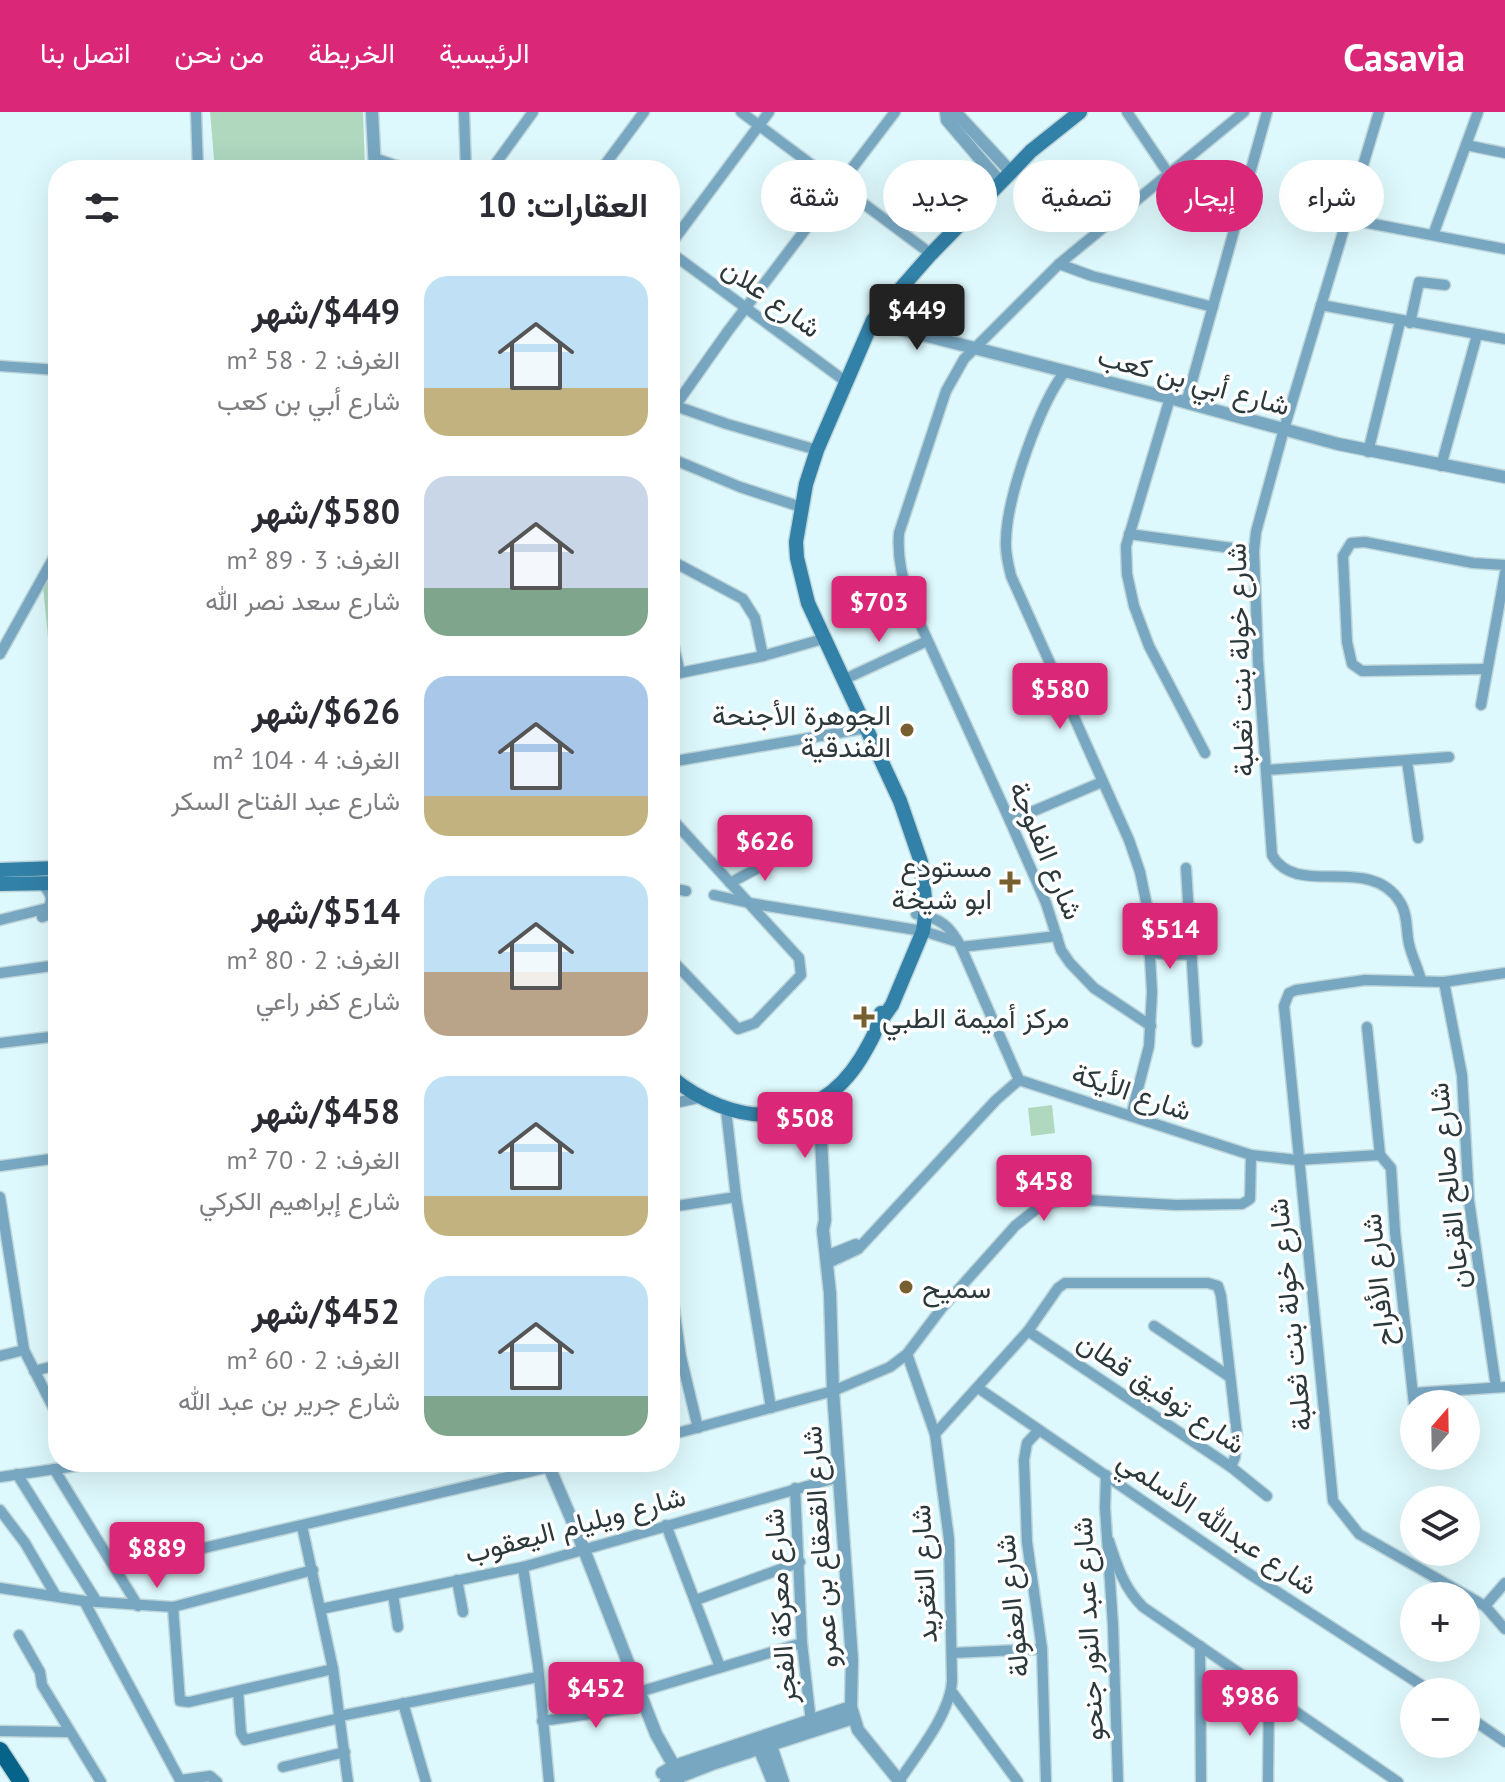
<!DOCTYPE html>
<html lang="ar">
<meta charset="utf-8">
<style>
:root{--surface:#fff;--page:#f7f7f7;--text:#2b2b33;--muted:#7c7c81;--accent:#db2777}
body{margin:0;font-family:"PT Sans",Vazirmatn,sans-serif;background:var(--page);color:var(--text);direction:rtl;height:100vh;display:flex;flex-direction:column;font-size:30px;white-space:nowrap}
*{box-sizing:border-box;margin:0}
p{font-size:26px;color:var(--muted)}
.icon{flex:none;width:44px;height:44px;fill:none;stroke:currentColor;stroke-width:2;stroke-linecap:round;stroke-linejoin:round}
.map{position:relative;flex:1;overflow:hidden;direction:ltr}
.details{position:absolute;left:48px;top:48px;width:632px;height:1312px;display:flex;flex-direction:column;background:var(--surface);border-radius:32px;box-shadow:0 8px 32px #0002;direction:rtl}
.details>*{flex:none}
.top-card{position:absolute;left:704px;top:48px;width:680px;height:72px;direction:rtl;display:flex;gap:16px}
.needle{width:52px;rotate:20deg}
.fabs{position:absolute;left:1400px;top:1278px;display:grid;gap:16px}
.fabs a{display:grid;place-items:center;width:80px;height:80px;border-radius:50%;background:var(--surface);box-shadow:0 8px 32px #0002;font-size:40px}
.price{position:absolute;translate:-50% -68px;padding:0 18px;border-radius:8px;background:var(--accent);color:#fff;font-size:26px;line-height:52px;filter:drop-shadow(0 2px 4px #0008)}
.price::after{content:'';position:absolute;left:50%;top:48px;width:24px;height:18px;margin-left:-12px;background:inherit;clip-path:polygon(0 0,100% 0,50% 100%)}
.price.active{background:#222;color:#fff}
ul{padding:0;list-style:none}
li{display:flex;align-items:center;gap:24px;height:200px;padding:0 32px}
li span{display:grid;place-items:center;flex:none;width:224px;height:160px;border-radius:24px;color:#555}
li>.icon{margin-inline-start:auto}
span .icon{width:96px;height:96px;fill:#fffc;stroke-width:1}
li b{font-size:34px}
h2{display:flex;justify-content:space-between;align-items:center;height:96px;padding:0 32px;font-size:34px}
.pill{padding:0 28px;border-radius:36px;background:var(--surface);box-shadow:0 8px 32px #0002;font-size:28px;line-height:72px}
.pill.active{background:var(--accent);color:#fff}
header{display:flex;align-items:center;gap:48px;box-sizing:border-box;height:112px;padding:0 40px;background:var(--accent);color:#fff}
header strong{font-size:38px}
nav{display:flex;gap:44px;margin-inline-start:auto;font-size:28px}
.map>svg:first-child{display:block}
.green{fill:#afd8bf}
.lines{fill:none;stroke-linecap:round;stroke-linejoin:round}
.minor-casing{stroke:#bed6da;stroke-width:13}
.tertiary-casing{stroke:#bed6da;stroke-width:15}
.secondary-casing{stroke:#bed6da;stroke-width:17}
.primary-casing{stroke:#bed6da;stroke-width:19}
.minor{stroke:#78a7c2;stroke-width:10}
.tertiary{stroke:#78a7c2;stroke-width:12}
.secondary{stroke:#3281a8;stroke-width:14}
.primary{stroke:#06648a;stroke-width:16}
.poi-dot{fill:#785f30;stroke:#fff;stroke-width:3}
.labels{text-anchor:middle;dominant-baseline:central;stroke-width:7;stroke-linejoin:round;paint-order:stroke}
.street-label{font-size:28px;fill:#2c393c;stroke:#fff}
.poi-label{font-size:28px;fill:#2c393c;stroke:#fff;text-anchor:end}
</style>
<header>
<strong>Casavia</strong>
<nav><a>الرئيسية</a><a>الخريطة</a><a>من نحن</a><a>اتصل بنا</a></nav>
</header>
<div class="map">
<svg width="1505" height="1670" viewBox="0 0 1505 1670">
<rect width="100%" height="100%" fill="#def9fd"/>
<g class="green">
<path d="M210,0H363L365,58H215Z"/>
<path d="M58,450V536L48,525L43,474Z"/>
<path d="M1052,993L1055,1021L1031,1024L1028,996Z"/>
</g>
<g class="lines">
<defs>
<g id="minor">
<path d="M196,0L198,58"/>
<path d="M464,0L466,58"/>
<path d="M741,0L931,142"/>
<path d="M1127,0L1168,61"/>
<path d="M1379,0L1284,317L1256,420L1254,439L1258,548L1272,743C1296,787 1370,741 1400,790C1408,802 1406,819 1409,832C1412,845 1418,856 1421,868"/>
<path d="M1466,33L1505,41"/>
<path d="M374,46L409,58"/>
<path d="M491,58L533,0"/>
<path d="M601,58L644,0"/>
<path d="M1347,107L1505,137"/>
<path d="M1433,123L1478,0"/>
<path d="M670,133L769,0"/>
<path d="M670,140L845,269"/>
<path d="M1059,152L1092,164L1213,195"/>
<path d="M1321,193L1505,227"/>
<path d="M1410,211L1419,170L1445,173"/>
<path d="M0,254L58,258"/>
<path d="M1065,259C1039,294 1007,384 1006,428C1005,440 1008,452 1011,464L1129,728L1140,760L1147,794L1152,880L1149,934L1131,1004"/>
<path d="M1170,286L1126,434L1127,462L1134,494L1149,534L1205,641"/>
<path d="M1186,291L1267,0"/>
<path d="M670,292L727,312L817,338"/>
<path d="M675,294L728,219L895,0"/>
<path d="M1368,340L1400,210"/>
<path d="M670,346L740,375L801,395"/>
<path d="M1441,354L1477,223"/>
<path d="M1129,422L1254,439"/>
<path d="M670,448L743,487L755,506L763,544"/>
<path d="M670,518L680,561"/>
<path d="M0,542L58,438"/>
<path d="M1486,557L1362,559L1352,552L1347,530L1343,444L1351,431L1365,430L1473,451L1505,453"/>
<path d="M670,563L763,544L823,527"/>
<path d="M845,567L927,529"/>
<path d="M1481,593L1505,461"/>
<path d="M1407,649L1418,726"/>
<path d="M670,650L867,616"/>
<path d="M1268,658L1449,645"/>
<path d="M670,705L799,846L801,863L755,911L738,917L670,846"/>
<path d="M1010,709L1102,670"/>
<path d="M1186,756L1197,930"/>
<path d="M730,771L784,742"/>
<path d="M670,776L686,779"/>
<path d="M714,783L749,791L923,819L958,830"/>
<path d="M916,802C941,806 950,814 961,835L1019,968"/>
<path d="M42,805L51,802L58,794"/>
<path d="M0,808L48,796C55,786 48,776 39,771"/>
<path d="M961,835L1057,824"/>
<path d="M1149,841L1191,843"/>
<path d="M0,861L58,853"/>
<path d="M1505,861L1444,870L1365,868L1296,878L1289,881L1284,894L1333,1389L1359,1422L1485,1494L1505,1517"/>
<path d="M1444,870L1462,963L1469,1089L1496,1275"/>
<path d="M1151,914L1094,876L1070,851L1061,838L1046,791L1010,709L912,494C903,469 897,448 899,421L946,279L964,247L1059,152L1244,0"/>
<path d="M1367,915L1380,1043"/>
<path d="M55,924L58,940"/>
<path d="M0,931L58,924"/>
<path d="M1019,968L1251,1043L1297,1048L1380,1043"/>
<path d="M670,992L698,986"/>
<path d="M726,998L736,1085L771,1296"/>
<path d="M1380,1043L1391,1056L1395,1120L1414,1292"/>
<path d="M0,1054L58,1046"/>
<path d="M0,1085L24,1238L58,1305"/>
<path d="M670,1095L736,1085"/>
<path d="M826,1144L856,1132"/>
<path d="M826,1152L858,1137L996,988L1019,968"/>
<path d="M670,1168L681,1245L698,1316"/>
<path d="M1154,1214L1230,1265"/>
<path d="M1028,1219L1231,1355L1267,1384"/>
<path d="M0,1244L24,1238"/>
<path d="M34,1259L58,1253"/>
<path d="M978,1276L1245,1459L1432,1580"/>
<path d="M1413,1281L1505,1275"/>
<path d="M1039,1318L1027,1331L1024,1348L1027,1430L1042,1537L1046,1670"/>
<path d="M935,1322L1028,1219L1058,1176L1065,1171H1208L1218,1174L1221,1184L1237,1323L1235,1345L1231,1355"/>
<path d="M670,1323L833,1279L890,1255L907,1242L941,1197L1015,1114L1040,1094L1067,1087L1176,1093L1242,1092L1250,1087L1251,1043"/>
<path d="M54,1357L138,1494"/>
<path d="M17,1362L97,1490"/>
<path d="M1106,1363L1105,1396L1113,1513L1118,1670"/>
<path d="M0,1365L104,1350"/>
<path d="M795,1376L802,1531L811,1610"/>
<path d="M0,1398L25,1431L56,1484"/>
<path d="M666,1413L720,1555"/>
<path d="M302,1414L333,1557L348,1670"/>
<path d="M1109,1429C1117,1454 1124,1476 1143,1495L1398,1670"/>
<path d="M161,1446L571,1350"/>
<path d="M523,1455L538,1553L549,1670"/>
<path d="M457,1468L463,1500"/>
<path d="M0,1476L84,1489L173,1495L313,1458"/>
<path d="M393,1482L398,1515"/>
<path d="M696,1488L800,1450"/>
<path d="M84,1489L181,1670"/>
<path d="M1485,1494L1505,1471"/>
<path d="M173,1495L180,1589L189,1590L333,1557"/>
<path d="M321,1497L523,1455L839,1365"/>
<path d="M19,1523L40,1560L42,1573L101,1670"/>
<path d="M1200,1534L1201,1670"/>
<path d="M952,1541L1042,1537"/>
<path d="M238,1579L241,1621L245,1628L340,1606"/>
<path d="M639,1580L802,1531"/>
<path d="M952,1580L1018,1670"/>
<path d="M403,1591L426,1670"/>
<path d="M1466,1603L1505,1630"/>
<path d="M340,1604L538,1565"/>
<path d="M542,1609L645,1594"/>
<path d="M0,1619L69,1620"/>
<path d="M283,1655L345,1640"/>
<path d="M181,1668L210,1664L217,1670"/>
<path d="M899,1669C917,1642 950,1602 952,1569L949,1427L935,1322L907,1242"/>
<path d="M1268,1670L1269,1582"/>
</g>
<g id="tertiary">
<path d="M372,0L375,58"/>
<path d="M946,0L947,8L1000,70"/>
<path d="M952,0L957,2L1011,60"/>
<path d="M873,208L892,215L1170,286L1338,332L1505,365"/>
<path d="M819,987L825,1108L823,1118L830,1181L833,1279L852,1548L851,1595L858,1618L900,1670"/>
<path d="M547,1350L577,1420L656,1622L674,1654L678,1670"/>
<path d="M769,1628L783,1670"/>
<path d="M757,1631L773,1670"/>
<path d="M662,1661L674,1654L851,1595"/>
<path d="M666,1670L715,1651L853,1606"/>
</g>
<g id="secondary">
<path d="M0,758L58,756"/>
<path d="M0,772L58,771"/>
<path d="M880,910L892,893L923,819L926,797L921,750L900,689L808,491L797,446L796,430L806,372L817,338L873,208L931,142L1011,60L1031,39L1080,0"/>
<path d="M670,964C732,1016 815,1021 861,946C870,931 878,917 881,901"/>
</g>
<path id="primary" d="M0,1638L21,1670"/>
</defs>
<use href="#minor" class="minor-casing"/>
<use href="#tertiary" class="tertiary-casing"/>
<use href="#secondary" class="secondary-casing"/>
<use href="#primary" class="primary-casing"/>
<use href="#minor" class="minor"/>
<use href="#tertiary" class="tertiary"/>
<use href="#secondary" class="secondary"/>
<use href="#primary" class="primary"/>
</g>
<g class="poi-dot">
<circle cx="907" cy="618" r="8"/>
<path d="M1006 758h8v8h8v8h-8v8h-8v-8h-8v-8h8z"/>
<path d="M860 893h8v8h8v8h-8v8h-8v-8h-8v-8h8z"/>
<circle cx="906" cy="1175" r="8"/>
</g>
<g class="labels">
<g class="street-label">
<text transform="translate(772 185) rotate(36)">شارع علان</text>
<text transform="translate(1194 268) rotate(15)">شارع أبي بن كعب</text>
<text transform="translate(1239 548) rotate(-92)">شارع خولة بنت ثعلبة</text>
<text transform="translate(1047 738) rotate(67)">شارع الفلوجة</text>
<text transform="translate(1132 979) rotate(19)">شارع الأيكة</text>
<text transform="translate(1448 1074) rotate(-96)">شارع صالح القرعان</text>
<text transform="translate(1377 1168) rotate(-96)">شارع الأفراح</text>
<text transform="translate(1289 1203) rotate(-96)">شارع خولة بنت ثعلبة</text>
<text transform="translate(1162 1280) rotate(34)">شارع توفيق قطان</text>
<text transform="translate(1218 1410) rotate(34)">شارع عبدالله الأسلمي</text>
<text transform="translate(575 1412) rotate(-15)">شارع ويليام اليعقوب</text>
<text transform="translate(819 1435) rotate(-94)">شارع القعقاع بن عمرو</text>
<text transform="translate(923 1462) rotate(-93)">شارع التغريد</text>
<text transform="translate(779 1494) rotate(-94)">شارع معركة الفجر</text>
<text transform="translate(1011 1494) rotate(-96)">شارع العفولة</text>
<text transform="translate(1087 1517) rotate(-93)">شارع عبد النور جنحو</text>
</g>
<g class="poi-label">
<text x="891" y="602">الجوهرة الأجنحة<tspan x="891" dy="32">الفندقية</tspan></text>
<text x="992" y="754">مستودع<tspan x="992" dy="32">ابو شيخة</tspan></text>
<text x="882" y="905" text-anchor="start">مركز أميمة الطبي</text>
<text x="922" y="1175" text-anchor="start">سميح</text>
</g>
</g>
</svg>
<div class="fabs">
<a><svg class="needle" viewBox="-14 -14 28 28"><path d="M0-13l5 13h-10z" fill="#e53935"/><path d="M0 13l5-13h-10z" fill="#7c7c81"/></svg></a>
<a><svg class="icon" aria-label="layers" viewBox="0 0 24 24"><path d="M12 4l9 5-9 5-9-5zM3 14l9 5 9-5"/></svg></a>
<a>+</a>
<a>−</a>
</div>
<b class="price active" style="left:917px;top:240px">$449</b>
<b class="price" style="left:879px;top:532px">$703</b>
<b class="price" style="left:1060px;top:619px">$580</b>
<b class="price" style="left:765px;top:771px">$626</b>
<b class="price" style="left:1170px;top:859px">$514</b>
<b class="price" style="left:805px;top:1048px">$508</b>
<b class="price" style="left:1044px;top:1111px">$458</b>
<b class="price" style="left:157px;top:1478px">$889</b>
<b class="price" style="left:596px;top:1618px">$452</b>
<b class="price" style="left:1250px;top:1626px">$986</b>
<div class="top-card">
<a class="pill">شراء</a>
<a class="pill active">إيجار</a>
<a class="pill">تصفية</a>
<a class="pill">جديد</a>
<a class="pill">شقة</a>
</div>
<section class="details">
<h2>العقارات: 10<svg class="icon" aria-label="filters" viewBox="0 0 24 24"><path d="M4 7h16M4 17h16"/><circle cx="9" cy="7" r="2"/><circle cx="15" cy="17" r="2"/></svg></h2>
<ul>
<li><span style="background:linear-gradient(#bfe0f5 70%,#c2b280 0)"><svg class="icon" aria-label="home" viewBox="0 0 24 24"><path d="M3 11l9-7 9 7M6 9v11h12V9"/></svg></span><div><b>$449/شهر</b><p>الغرف: 2 · 58 m²</p><p>شارع أبي بن كعب</p></div></li>
<li><span style="background:linear-gradient(#c9d6e8 70%,#7fa58c 0)"><svg class="icon" aria-label="home" viewBox="0 0 24 24"><path d="M3 11l9-7 9 7M6 9v11h12V9"/></svg></span><div><b>$580/شهر</b><p>الغرف: 3 · 89 m²</p><p>شارع سعد نصر الله</p></div></li>
<li><span style="background:linear-gradient(#a9c7e8 75%,#c2b280 0)"><svg class="icon" aria-label="home" viewBox="0 0 24 24"><path d="M3 11l9-7 9 7M6 9v11h12V9"/></svg></span><div><b>$626/شهر</b><p>الغرف: 4 · 104 m²</p><p>شارع عبد الفتاح السكر</p></div></li>
<li><span style="background:linear-gradient(#bfe0f5 60%,#b9a48a 0)"><svg class="icon" aria-label="home" viewBox="0 0 24 24"><path d="M3 11l9-7 9 7M6 9v11h12V9"/></svg></span><div><b>$514/شهر</b><p>الغرف: 2 · 80 m²</p><p>شارع كفر راعي</p></div></li>
<li><span style="background:linear-gradient(#bfe0f5 75%,#c2b280 0)"><svg class="icon" aria-label="home" viewBox="0 0 24 24"><path d="M3 11l9-7 9 7M6 9v11h12V9"/></svg></span><div><b>$458/شهر</b><p>الغرف: 2 · 70 m²</p><p>شارع إبراهيم الكركي</p></div></li>
<li><span style="background:linear-gradient(#bfe0f5 75%,#7fa58c 0)"><svg class="icon" aria-label="home" viewBox="0 0 24 24"><path d="M3 11l9-7 9 7M6 9v11h12V9"/></svg></span><div><b>$452/شهر</b><p>الغرف: 2 · 60 m²</p><p>شارع جرير بن عبد الله</p></div></li>
</ul>
</section>
</div>
